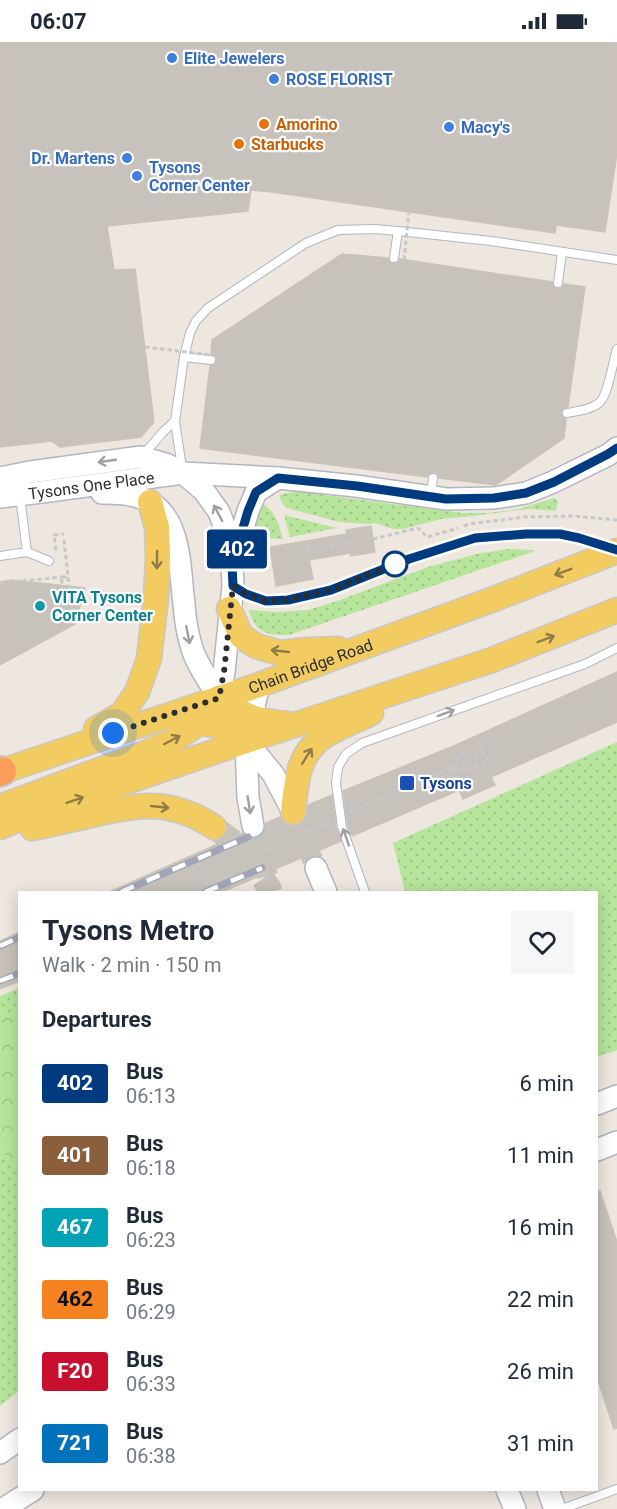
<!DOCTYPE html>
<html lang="en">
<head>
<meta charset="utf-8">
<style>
	:root { --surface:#fff; --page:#f6f6f7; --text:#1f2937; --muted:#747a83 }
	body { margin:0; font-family:Roboto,sans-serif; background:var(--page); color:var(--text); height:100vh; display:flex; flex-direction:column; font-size:22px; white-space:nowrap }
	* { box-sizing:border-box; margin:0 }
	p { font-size:20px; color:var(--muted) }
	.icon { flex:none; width:33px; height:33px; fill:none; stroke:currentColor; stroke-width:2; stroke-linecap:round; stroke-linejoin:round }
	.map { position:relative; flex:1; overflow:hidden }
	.side { position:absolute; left:18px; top:849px; width:580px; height:600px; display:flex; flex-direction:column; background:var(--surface); border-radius:0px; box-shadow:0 3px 15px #0003 }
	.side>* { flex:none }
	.badge { padding:0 12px; border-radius:4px; font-size:21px; line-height:39px }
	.you { position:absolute; width:30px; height:30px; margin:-15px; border:4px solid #fff; border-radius:50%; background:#1a73e8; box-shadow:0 0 0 9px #1a73e833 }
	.map>.badge { position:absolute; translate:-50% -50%; box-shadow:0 0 0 3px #fff }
	h2 { padding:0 24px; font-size:22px; line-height:54px }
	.round { display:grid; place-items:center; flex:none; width:63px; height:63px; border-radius:0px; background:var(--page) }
	.headline { display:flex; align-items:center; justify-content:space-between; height:102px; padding:0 24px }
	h1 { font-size:28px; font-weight:700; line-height:45px }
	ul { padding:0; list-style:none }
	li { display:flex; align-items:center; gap:18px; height:72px; padding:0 24px }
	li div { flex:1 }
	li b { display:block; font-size:22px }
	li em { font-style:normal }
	li .badge { min-width:66px; font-weight:700; text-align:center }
	.status { display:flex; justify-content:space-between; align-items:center; height:42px; padding:0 30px; background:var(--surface); direction:ltr }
	.status svg { height:16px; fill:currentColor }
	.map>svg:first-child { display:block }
</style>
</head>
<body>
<div class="status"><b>06:07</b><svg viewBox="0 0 49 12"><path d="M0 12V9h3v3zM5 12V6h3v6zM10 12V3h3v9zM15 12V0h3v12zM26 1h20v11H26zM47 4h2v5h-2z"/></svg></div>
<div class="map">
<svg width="617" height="1467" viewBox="0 0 617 1467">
	<defs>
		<pattern id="green-dots" width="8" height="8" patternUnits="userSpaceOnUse" patternTransform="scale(1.5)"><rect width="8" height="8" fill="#b7e59c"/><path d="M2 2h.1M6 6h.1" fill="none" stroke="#9ec587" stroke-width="1.8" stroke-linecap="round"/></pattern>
		<pattern id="forest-crowns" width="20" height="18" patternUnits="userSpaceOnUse" patternTransform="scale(1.5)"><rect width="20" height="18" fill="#b7e59c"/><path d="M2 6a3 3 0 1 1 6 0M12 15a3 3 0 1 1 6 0" fill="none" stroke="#9ec587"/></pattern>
	</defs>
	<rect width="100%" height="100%" fill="#eee7df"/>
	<!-- green -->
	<g fill="url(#green-dots)">
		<path d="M296,449l18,1 2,2 146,19h26l31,-4 35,-11 4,3 -2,10 -28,-2 -55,7 -32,3 -38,10h-10l-18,-6 -6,1 -30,-2 -52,-14 -5,-5 -3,-8z"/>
		<path d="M263,462c13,8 16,21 20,35l-16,-1 -2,10 -13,2 6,-40z"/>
		<path d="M284,473l53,13 -47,9z"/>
		<path d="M507,507l27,1 1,1 -246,84c-21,0 -34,-1 -40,-25l28,2 31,-2 29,-9 94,-35 46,-12z"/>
		<path d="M617,700v308l-20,7v-165h-192l-12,-49z"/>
		<path d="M19,946v29l-19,-7v-14z"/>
		<path d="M0,1106l20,27 -1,216 -19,15z"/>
	</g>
	<!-- forest -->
	<path fill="url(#forest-crowns)" d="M0,968l19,7v158l-19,-27z"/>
	<!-- building -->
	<g fill="#c7c2bb" stroke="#cac3b9" stroke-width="1.5">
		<path d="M0,0h608l9,1v110l-12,79 -49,-7 -1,8 -283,-41 -21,-2 -3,21 -141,15 7,44 21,-1 19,153 -13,15 -81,10 -8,-6 -52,6z"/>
		<path d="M342,212l46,4 2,4 4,2 4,-2 2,-3 152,23 1,4 4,3 4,-1 3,-4 21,3 -17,120 -4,1 -3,3 1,5 4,3 -2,19 -68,47 -57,-7 -2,-4 -4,-2 -4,2 -2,3 -227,-29 10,-82 4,-1 3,-4 -1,-4 -5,-3 1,-14z"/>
		<path d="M371,484l4,26 -24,4 -1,-3 -41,7 4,19 -37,7 -6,-39 77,-13 -1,-4z"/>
		<path d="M11,538l74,8 -10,36 -75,41v-83z"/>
		<path d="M617,630v50l-126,55 4,8 -32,14 -4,-9 -107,46 -4,-10 -5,-35 113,-46z"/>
		<path d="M332,753l4,33 5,13 -119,51h-113l134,-59 5,5h8l5,-2 4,-5 1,-8 14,-6 5,7 6,2 7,-1 7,-5 3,-15z"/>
		<path d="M20,890v49l-20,8v-48z"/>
		<path d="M597,1149h3l17,51v186l-3,1 -17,-52z"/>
	</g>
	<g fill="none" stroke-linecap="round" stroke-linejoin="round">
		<!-- secondary-tunnel -->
		<g stroke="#c7c2bb" stroke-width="21" stroke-dasharray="21 10" stroke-linecap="butt">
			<path d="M293,770l23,56"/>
			<path d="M253,784l19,66"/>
		</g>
		<!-- primary-tunnel -->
		<path stroke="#c7c2bb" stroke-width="24" stroke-dasharray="24 12" stroke-linecap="butt" d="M214,785l25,19 18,24 15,22"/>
		<!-- lane casing -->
		<g stroke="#b3b6c0" stroke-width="10">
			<g id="lane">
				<path d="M394,216l4,-27"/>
				<path d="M558,241l4,-31"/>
				<path d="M184,315l27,3"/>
				<path d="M567,371c11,-2 23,-3 32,-10 9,-7 14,-42 18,-54"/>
				<path d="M143,413l21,-24 11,-10"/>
				<path d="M182,426l-7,-47 9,-64 6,-24 6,-12 12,-13 98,-65 32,-13 37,-1 23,2 93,10 126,19"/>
				<path d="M431,452l2,-16"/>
				<path d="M27,510l22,9"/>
				<path d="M0,514l27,-4 -7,-56"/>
				<path d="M237,546l9,7 20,6 22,-1 43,-10 78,-31 66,-21 51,-4h34l19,4 29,9"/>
				<path d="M365,850l-23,-65 -6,-44 2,-16 8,-13 16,-11 223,-79 32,-16"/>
				<path d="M562,1467l55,-20"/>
			</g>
		</g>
		<!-- secondary casing -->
		<g stroke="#b3b6c0" stroke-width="24">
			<g id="secondary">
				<path d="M0,436l30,-6 111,-15 25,7 17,9 21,18 15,21 8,21 5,32 1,21 -9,86 -5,26"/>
				<path d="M102,451c12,0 25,0 36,4 45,13 41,71 46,107 1,14 3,28 7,41 4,17 19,38 28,53"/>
				<path id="s1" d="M0,455l34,-4 149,-20 95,5 78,8 90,13 48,-1 32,-5 27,-11 55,-27 9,-7"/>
				<path d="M234,516l14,-47 8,-19 22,-14"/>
				<path d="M246,699l27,33 20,38"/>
				<path d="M253,784l-5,-29 -2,-56 13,-56"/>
				<path d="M316,826l10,24"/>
				<path d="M597,1062l20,-8"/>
				<path d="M597,1108l20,-8"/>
				<path d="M0,1411l20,-14"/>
				<path d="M507,1448l8,19"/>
				<path d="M548,1448l7,19"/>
				<path d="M3,1467l30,-19"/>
			</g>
		</g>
		<!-- primary casing -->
		<g stroke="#c8c8c8" stroke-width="27">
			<g id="primary">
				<path d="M229,567l12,27 15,10 24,7 27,-3 31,-1"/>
				<path d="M219,656c27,19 37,23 69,26"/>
				<path d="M187,677l30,7 29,15"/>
				<path d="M96,687l26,-15 15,-22 12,-33 7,-61 2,-41 -1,-30 -7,-25"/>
				<path id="s2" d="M0,730l259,-87 235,-86 123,-48"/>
				<path d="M0,765l143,-53 29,-13 29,-19 7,-7 11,-17"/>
				<path d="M293,770c3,-27 4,-55 27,-73 15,-12 35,-17 51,-26"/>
				<path d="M0,785l23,-10 223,-76 246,-81 125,-50"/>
				<path d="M32,786c21,-4 42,-9 63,-14 47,-10 76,-15 119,13"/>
			</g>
		</g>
		<!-- highway casing -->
		<g stroke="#c8c8c8" stroke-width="32">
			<path id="highway" d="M0,730l2,-1"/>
		</g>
		<!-- path -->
		<g stroke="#c8c8c8" stroke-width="3" stroke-dasharray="4.5 3" stroke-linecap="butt">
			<path d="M464,484l5,-2 55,-7 49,-1 44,4"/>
			<path d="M373,497l45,-11 9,9 31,-9"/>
			<path d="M64,498l9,82 -5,1 -7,-46h7"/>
			<path d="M307,503l2,10"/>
			<path d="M56,508l-2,-15 10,-1"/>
			<path d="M308,508l51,-9"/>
			<path d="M0,541l63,-6"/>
			<path d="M480,702l8,18 -19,7 -18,1 10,-17z"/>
			<path d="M451,728l13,16"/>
			<path d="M351,770l133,-59"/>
			<path d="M265,808l64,-28"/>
		</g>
		<!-- lane -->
		<use href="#lane" stroke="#fff" stroke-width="8"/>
		<!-- secondary -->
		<use href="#secondary" stroke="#fff" stroke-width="21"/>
		<!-- primary -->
		<use href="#primary" stroke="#f2cc60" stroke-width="24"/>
		<!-- highway -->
		<use href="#highway" stroke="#ff9c5a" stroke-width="28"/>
		<!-- rail casing -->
		<g stroke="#a2a5b7" stroke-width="7">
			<g id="rail">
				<path d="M121,850l127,-55"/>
				<path d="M205,850l57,-24"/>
				<path d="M0,904l20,-9"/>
				<path d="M0,939l20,-8"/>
			</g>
		</g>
		<!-- rail -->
		<use href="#rail" stroke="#fff" stroke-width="4.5" stroke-dasharray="14" stroke-linecap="butt"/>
		<!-- path-bridge -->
		<g stroke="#c8c8c8" stroke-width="3" stroke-dasharray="4.5 3" stroke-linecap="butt">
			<path d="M404,218l5,-48"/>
			<path d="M145,305l66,8"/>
		</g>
	</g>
	<!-- one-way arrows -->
	<defs><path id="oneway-shaft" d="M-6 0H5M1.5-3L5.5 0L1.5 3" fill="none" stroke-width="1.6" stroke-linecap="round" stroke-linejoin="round" transform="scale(1.5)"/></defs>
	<g stroke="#a0a0a0">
		<use href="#oneway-shaft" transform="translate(107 419) rotate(172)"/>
		<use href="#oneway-shaft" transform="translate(218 471) rotate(-118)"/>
		<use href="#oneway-shaft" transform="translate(188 593) rotate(79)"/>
		<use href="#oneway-shaft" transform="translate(446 671) rotate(-20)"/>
		<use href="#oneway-shaft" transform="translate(249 763) rotate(81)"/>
		<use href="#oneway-shaft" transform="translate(346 795) rotate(-109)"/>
	</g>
	<g stroke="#907c46">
		<use href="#oneway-shaft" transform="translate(157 518) rotate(91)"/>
		<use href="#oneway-shaft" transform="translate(563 530) rotate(159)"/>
		<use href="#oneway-shaft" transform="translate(546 597) rotate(-21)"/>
		<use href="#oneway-shaft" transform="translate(280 609) rotate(-174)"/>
		<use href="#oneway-shaft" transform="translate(172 698) rotate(-28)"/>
		<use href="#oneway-shaft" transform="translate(307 714) rotate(-58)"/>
		<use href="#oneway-shaft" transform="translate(75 758) rotate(-19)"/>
		<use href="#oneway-shaft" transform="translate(160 765) rotate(6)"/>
	</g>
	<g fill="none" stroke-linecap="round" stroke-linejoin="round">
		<!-- line casing -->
		<g stroke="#fff" stroke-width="14">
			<path id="line" d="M617,406l-9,6 -54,28 -28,11 -32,5 -48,1 -89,-13 -79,-8 -22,14 -8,19 -16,54 1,21 13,8 20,7 22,-1 43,-10 78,-31 66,-21 51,-4h34l19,4 38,12"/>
		</g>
		<!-- line -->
		<use href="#line" stroke="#003b80" stroke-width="9"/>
		<!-- walk -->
		<path stroke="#2d2d2d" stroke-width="6" stroke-dasharray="0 10.8" d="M113,691l106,-35 5,-26 9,-86 13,8 20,7 22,-1 43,-10 64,-26"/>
	</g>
	<!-- markers -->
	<g fill="#3f7fe0" stroke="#fff" stroke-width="2">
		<circle cx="172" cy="16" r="6"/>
		<circle cx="274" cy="37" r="6"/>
		<circle cx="449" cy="85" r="6"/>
		<circle cx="127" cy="116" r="6"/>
		<circle cx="137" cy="134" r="6"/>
	</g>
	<g fill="#e8710a" stroke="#fff" stroke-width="2">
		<circle cx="264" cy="82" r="6"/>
		<circle cx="239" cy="102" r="6"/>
	</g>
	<circle fill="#fff" stroke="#003b80" stroke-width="3" cx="395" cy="522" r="12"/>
	<circle fill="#0f9aa8" stroke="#fff" stroke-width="2" cx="40" cy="564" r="6"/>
	<rect fill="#1a4fb4" stroke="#fff" stroke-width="2" x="399" y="733" width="16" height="16" rx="3"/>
	<g text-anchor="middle" stroke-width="4.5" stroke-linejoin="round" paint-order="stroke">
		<!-- shop labels -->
		<g font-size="16" font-weight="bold" fill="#366cbe" stroke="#fff" text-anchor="start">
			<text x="184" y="22">Elite Jewelers</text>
			<text x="286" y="43">ROSE FLORIST</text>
			<text x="461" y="91">Macy's</text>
			<text x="115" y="122" text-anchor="end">Dr. Martens</text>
			<text x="149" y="131">Tysons<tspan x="149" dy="18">Corner Center</tspan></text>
		</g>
		<!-- food labels -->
		<g font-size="16" font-weight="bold" fill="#c56008" stroke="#fff" text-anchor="start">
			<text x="276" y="88">Amorino</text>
			<text x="251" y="108">Starbucks</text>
		</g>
		<!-- street labels -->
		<g font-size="16" fill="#2d2d2d" stroke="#fff">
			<text dy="6" stroke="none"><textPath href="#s1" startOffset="92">Tysons One Place</textPath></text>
			<text dy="6" stroke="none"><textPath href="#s2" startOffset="328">Chain Bridge Road</textPath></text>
		</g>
		<!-- culture labels -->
		<g font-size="16" font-weight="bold" fill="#0d838f" stroke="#fff" text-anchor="start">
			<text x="52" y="561">VITA Tysons<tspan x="52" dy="18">Corner Center</tspan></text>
		</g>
		<!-- transit labels -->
		<g font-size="16" font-weight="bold" fill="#164399" stroke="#fff" text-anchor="start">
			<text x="420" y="747">Tysons</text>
		</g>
	</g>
</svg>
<div class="you" style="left:113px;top:691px"></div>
<b class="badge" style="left:237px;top:507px;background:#003b80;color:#fff">402</b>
<section class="side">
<div class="headline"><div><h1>Tysons Metro</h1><p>Walk · 2 min · 150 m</p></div><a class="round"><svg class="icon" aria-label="heart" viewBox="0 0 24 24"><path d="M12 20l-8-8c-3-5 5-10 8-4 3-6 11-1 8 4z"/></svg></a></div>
<h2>Departures</h2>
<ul>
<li><span class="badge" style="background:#003b80;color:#fff">402</span><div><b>Bus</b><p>06:13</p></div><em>6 min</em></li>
<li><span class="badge" style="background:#8b5e3c;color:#fff">401</span><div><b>Bus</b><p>06:18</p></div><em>11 min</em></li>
<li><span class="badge" style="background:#00a3b4;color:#fff">467</span><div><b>Bus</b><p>06:23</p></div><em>16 min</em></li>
<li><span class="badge" style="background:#f58220;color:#111">462</span><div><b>Bus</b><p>06:29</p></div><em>22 min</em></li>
<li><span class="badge" style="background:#c8102e;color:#fff">F20</span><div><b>Bus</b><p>06:33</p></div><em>26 min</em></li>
<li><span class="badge" style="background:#0072bc;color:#fff">721</span><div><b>Bus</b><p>06:38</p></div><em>31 min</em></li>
</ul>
</section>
</div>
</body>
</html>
